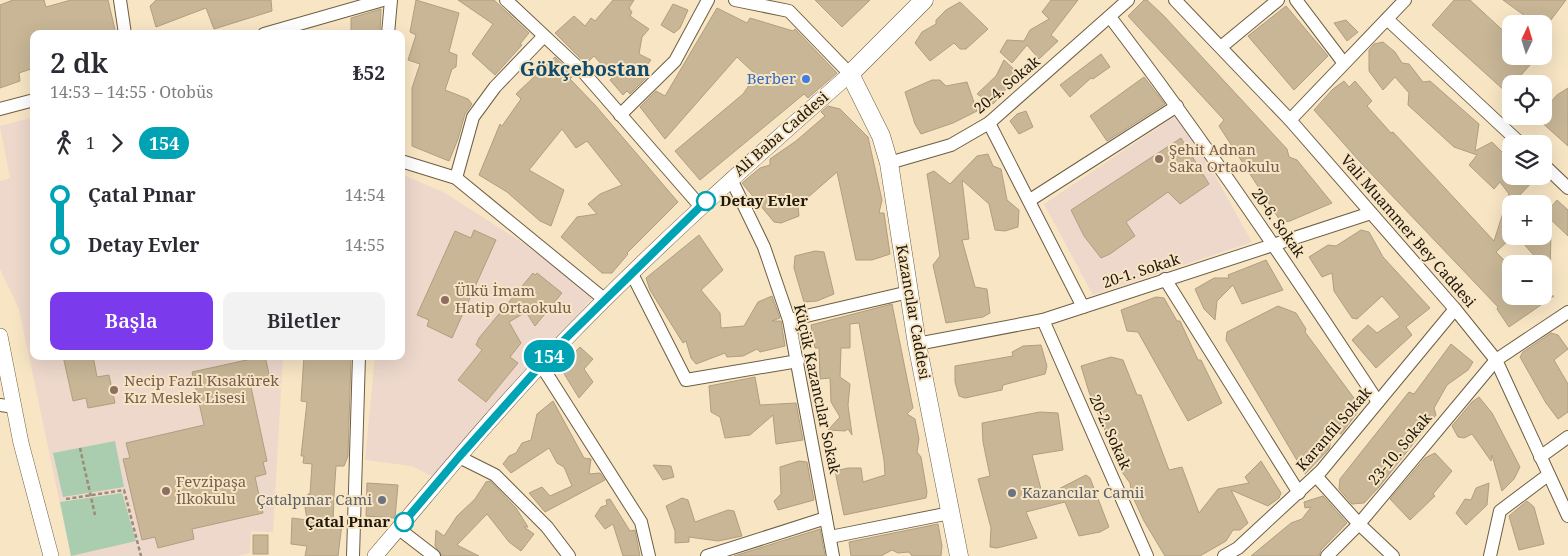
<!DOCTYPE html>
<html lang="tr">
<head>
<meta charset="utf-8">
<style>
	:root { --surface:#fff; --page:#f2f2f3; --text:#2b2b33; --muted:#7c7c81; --accent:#7c3aed }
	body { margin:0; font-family:"Noto Serif",serif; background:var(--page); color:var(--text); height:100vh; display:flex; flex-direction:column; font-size:19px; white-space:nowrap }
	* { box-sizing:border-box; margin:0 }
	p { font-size:16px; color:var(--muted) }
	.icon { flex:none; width:28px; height:28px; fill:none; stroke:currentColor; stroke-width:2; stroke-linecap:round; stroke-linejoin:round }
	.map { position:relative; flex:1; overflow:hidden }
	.panel { position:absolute; left:30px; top:30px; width:375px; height:330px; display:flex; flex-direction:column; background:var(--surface); border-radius:10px; box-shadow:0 5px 20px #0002 }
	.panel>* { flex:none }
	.badge { padding:0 10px; border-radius:16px; font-size:18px; line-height:32px }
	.needle { width:32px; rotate:4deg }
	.controls { position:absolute; left:1502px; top:15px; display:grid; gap:10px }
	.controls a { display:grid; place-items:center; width:50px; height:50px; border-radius:10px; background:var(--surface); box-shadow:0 5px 20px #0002; font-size:25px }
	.map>.badge { position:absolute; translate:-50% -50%; box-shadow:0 0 0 2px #fff }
	.legs { display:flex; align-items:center; gap:8px; height:55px; padding:0 20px; font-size:16px }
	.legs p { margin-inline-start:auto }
	.head { display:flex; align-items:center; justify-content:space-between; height:85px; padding:0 20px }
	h1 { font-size:28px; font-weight:600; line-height:38px }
	.cta { display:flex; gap:10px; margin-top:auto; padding:10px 20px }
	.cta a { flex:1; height:58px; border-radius:10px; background:var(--accent); color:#fff; font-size:20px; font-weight:600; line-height:58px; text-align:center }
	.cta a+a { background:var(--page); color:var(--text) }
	ul { padding:0 20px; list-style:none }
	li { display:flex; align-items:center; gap:18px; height:50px; font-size:19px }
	li i { display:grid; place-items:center; width:8px; height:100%; margin:0 6px; background:currentColor }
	li i::after { content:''; width:12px; height:12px; margin:-6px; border:4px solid; border-radius:50%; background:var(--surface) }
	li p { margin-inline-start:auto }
	li:first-child i { background:linear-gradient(#0000 50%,currentColor 0) }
	li:last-child i { background:linear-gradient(currentColor 50%,#0000 0) }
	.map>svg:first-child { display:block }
</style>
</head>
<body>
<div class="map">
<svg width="1568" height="556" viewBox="0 0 1568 556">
	<rect width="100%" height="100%" fill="#f7e5c4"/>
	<!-- education -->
	<g fill="#eed8cc">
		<path d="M1180,113l72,129 -159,53 -49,-91z"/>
		<path d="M34,117v239h249l-10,176 -22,-1 -1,22 -13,3h-166l-52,-247 -19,-40v-88l10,-3 -10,-52z"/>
		<path d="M401,174l42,18 82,52 68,53 -158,181 -23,-12 -47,-6 10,-104h26z"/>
	</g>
	<!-- green -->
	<g fill="#aaccaf">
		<path d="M115,441l9,46 -61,10 -10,-44z"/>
		<path d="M122,493l14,48 -65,15 -11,-54z"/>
	</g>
	<!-- building -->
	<g fill="#c8b696" stroke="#b09e7f">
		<path d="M13,0h31l2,7 25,-7h37l8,34h-82v34l-15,5 1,8 -20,7v-83z"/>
		<path d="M156,0h115l1,11 -58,18 -8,-21 -50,19 -6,-21z"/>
		<path d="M416,0l43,13 -10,39 8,3 -1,12 -4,2 -7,21 23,9 4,5 -7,10 -7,25 -9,22 -37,-15v-58l8,-24 -12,-4 8,-25 -6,-3z"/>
		<path d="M458,0h36l35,33 -9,11 2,1 -27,30 -23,-21 21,-30z"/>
		<path d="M613,0h21l-5,8 3,4 -2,4 19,13 -7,8 -3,17 12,6 -4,5 2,10 -19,19 -3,-3 -4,4 -13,-15 3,-3 -19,-21 -8,8 -31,-31 19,-17 11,10 6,-8 4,3z"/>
		<path d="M815,0h55l-28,27z"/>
		<path d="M1051,0h27l-27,35 7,6 -19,18 -12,-14 -15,18 -12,-11 7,-12 17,1 6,-11 19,-11 -7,-7z"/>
		<path d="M1144,0h3l17,16 123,133 2,8 8,3 35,43 -42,18 -9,1 -62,-96 5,-6 -96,-104z"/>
		<path d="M1454,0h16l41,38v18h27l-32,36 -74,-67z"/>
		<path d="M1503,0h63l-22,29v-5h-8z"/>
		<path d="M960,2l28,27 -22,20h-6l-6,-6 -24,18 -15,-18 7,-11 14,-8v-4l10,-10z"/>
		<path d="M673,4l15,6 -8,18 -6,5 -13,-8z"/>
		<path d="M1286,6l42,50 -34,34 -46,-54z"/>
		<path d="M717,8l30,15 3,-5 43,13 2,-2 42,44 -29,25 -4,-4 -104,86 -25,-29 68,-57 13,-19 -19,-18 -72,82 -25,-32 16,-16 9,5z"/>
		<path d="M381,9l-1,25h-29v-16z"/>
		<path d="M1346,20l12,12 -11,9 -13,-18z"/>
		<path d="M1383,42l12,10 7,11 7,1 14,18 7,-1 49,43 -4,27 17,-9 19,19v15h27l-23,24 -4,-4v42l-15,14 15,15v29h43l-45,31 -12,-18 1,-2 -137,-144 -47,-53 19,-21 11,-8 5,6 6,-6 17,20 -5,5 24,27 2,-1 101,109 15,-47 -9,-12 -6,7 -25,-24 8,-10 -23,-8 -46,-42 1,-12 -14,-16 -12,13 -14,-19v-21l5,-6z"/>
		<path d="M1101,54l9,13 -17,12 -2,-1 -21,19 -10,-12z"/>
		<path d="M555,57l19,18 -4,4 25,26 83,97 -51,51 1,1 -16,19h-10l-41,-36 16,-20 20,-3 -9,-10 12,-10 22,-9 -35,-44 -11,7 -14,-19 -33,41 35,20 -13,36 -11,-5 -33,-29 -28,-17 21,-51 2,2 19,-27 -5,-5z"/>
		<path d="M1004,60l12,11 1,6 -24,27 -16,-10 19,-18z"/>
		<path d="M1144,77l21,27 -58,37 -17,-25z"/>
		<path d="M932,80h8l6,6 21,-4 10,29 -24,12 -32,11 -6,-10 -10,-32z"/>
		<path d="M1568,88v58l-29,-26v-4h5v-6l13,-15z"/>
		<path d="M828,106l12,3 28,28 14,63 -3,13h5l6,41 -18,6h-16l-19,-88 -39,34 1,10 -18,7 -7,-1 -32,-39 18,-15 10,-3v-6l26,-18 29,-25 -4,-4z"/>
		<path d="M1026,111l7,16 -14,7 -9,-13 7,-7z"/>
		<path d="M1181,138l28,46 -29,20 -12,-12 -42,30 9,14 -25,18 -9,4 -17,-22 -13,-26z"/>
		<path d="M988,154l5,12 8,3 6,31 12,10 -1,17 -13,4 -10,-1 -6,-26 -27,-24 7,59 -7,1 13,47 12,2 3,24 -7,4 -37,6 -13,-58 7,-9 -13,-82 7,-3 16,13 27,-28z"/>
		<path d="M1557,200l11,10v26l-23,-22z"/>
		<path d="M474,230l22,10 -44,98 -25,-12 2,-6 -12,-5 38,-84 16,7z"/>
		<path d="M1361,230l8,2 14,25 47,51 -24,19 6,8 -36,33 -24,-28 16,-15 9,8 23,-16 -18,-21 -25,23 -5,-1 -18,-27 -2,-18 -10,4 -13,-20 19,-12 8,1z"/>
		<path d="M1551,231l-1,43 -33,-38h27z"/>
		<path d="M699,235l24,35 -22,20 19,23 1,15 23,-2 14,-24 14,-6 8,22 -8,3h9l4,25 -25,6 -3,-3 -14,7 -16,1 -2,-4 -29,11 -5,-6 -5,-17 -3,2 -33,-53 -4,-12z"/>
		<path d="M815,251l9,1 10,42 -17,7 -13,1 -10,-34 1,-12z"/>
		<path d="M1266,260l17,30 -41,14 -9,-19 -16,16 -2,19 -11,-11 -9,-20 19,-11h15l-1,-3z"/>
		<path d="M533,273l2,2 2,-2 25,20 -27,33 -9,-14 -17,10 12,21 -11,14 8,6 -32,39 -28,-22 24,-30 -6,-5 3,-7z"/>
		<path d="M1156,297l8,1 13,23h3l18,39h3l21,43 -34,18 -50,-89 -11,-1 -6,-21z"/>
		<path d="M892,304l21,104 -6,6 8,5 4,20 -2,13 4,5 6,35 -1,6 -82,17 -9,-44 13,-3h13l2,14 22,-7 -1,-15 -25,-137 -9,1v24h-9l-1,29 10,7 -2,21 4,30 -4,-6 -3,2 -17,-1 12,-13 -9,-15 -1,-24 -10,1 -1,-31h-4l-4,-23z"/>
		<path d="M1278,306l18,7 10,16 -1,3 54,73 -2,8 -16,21 -7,-4 -5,19 -24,25 -79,-134 1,-8z"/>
		<path d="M1551,333l7,2 10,14 -14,11 14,24v28l-10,7 -12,-16 -26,-46 3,-5z"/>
		<path d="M1451,344l22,18 -5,8 -21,15 -13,23 2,7 -57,72 -15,16 -12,1 -13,-15 1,-10 65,-82 4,-5 5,2z"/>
		<path d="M1041,345l6,21 -2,8 -42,11 -1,5 -37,8 -6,-2 -4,-14v-16l58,-10 -1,-4 11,-6z"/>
		<path d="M580,347l13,12 -9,10 9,13 -14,16 -19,-31z"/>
		<path d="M63,356h30l4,21 12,-2 6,28 -27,5 -2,-10 -13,3z"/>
		<path d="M265,356l6,27 -20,4 16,74 -4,1 3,12 -11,3 8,36 -71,16 2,10 -36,9 -3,-11 -13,3 -19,-81 7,-1 -4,-15 78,-18 -12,-53z"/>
		<path d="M304,356h47l-3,100 -4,10h-8l-2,30 -1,27 9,1 -4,32h-33l2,-10 -16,-2 1,-26 15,2 -2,-13 3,-13h2l2,-30 -9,-1 1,-7h-3l6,-54 -6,-1z"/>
		<path d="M1111,357l12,3 14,35h4l28,75 13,-3 17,46 19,-24 31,-6 -4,-6 16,-16 20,32 -2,5 -11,8 -37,-16 17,33 -8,7h-7l-7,11 -26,15h-35l-21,-35 -12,-26 -2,-12 -8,-11 -33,-80 -8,-26z"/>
		<path d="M755,377l5,28 36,-2 7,37 -27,4 -3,-29 -23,20 -25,3 -5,-21 -9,-5 -2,-26z"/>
		<path d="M1479,397l13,16 28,54 -6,12 -12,12 -10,-36 -1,6 -19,-27 -8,4 -6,-1 -6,-11 20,-24z"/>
		<path d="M553,401l31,57 7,1 -2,15 11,-1 5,7 -60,32 -16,-19 13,-6 8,9 22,-10 -8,-19 -7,-4 -8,-15 -38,25 -8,-9 6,-8 7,-3 6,-10 9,-3 6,-26z"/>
		<path d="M1040,412l18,1 5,37 -31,5 11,42 43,-22 4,3 19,49 -9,5 -21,4 -14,-34 -39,10 11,26 -40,10 -7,-1 1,-19 -13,-49 12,-3 -7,-34 -1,-19z"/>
		<path d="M1435,453l17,18 -19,23 2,2 -25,24 -20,-21 35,-41z"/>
		<path d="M799,461l8,1 7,38 -36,10 -4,-9 7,-7 -1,-27z"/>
		<path d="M653,465l18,1 3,11 -11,3z"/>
		<path d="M490,481l26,27 12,19h-4l10,7 -13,17 -12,-9 -22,-28 -30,31 22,11h-37l-7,-10 1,-16 8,6 13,-20 18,-17 11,-17z"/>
		<path d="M367,483l31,2 -3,33 -29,-2z"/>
		<path d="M1489,483l-2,22 -21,20 -10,-12 9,-14 6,1 5,-12z"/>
		<path d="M1323,496l24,27 -26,27 -2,6h-68l40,-33 11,-4 9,-12 -6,1 -1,-6z"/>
		<path d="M682,498l6,2 7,22 33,-12 6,1 8,25 -24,5 -29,-4v5l-14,1v-12l-9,-25z"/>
		<path d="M610,499l20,32 5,-1 5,26h-17l-10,-32 -8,5 -10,-13 6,-9 6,-2 -1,-5z"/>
		<path d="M1527,501l7,6 10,37 -25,6 -10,-34z"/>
		<path d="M938,524l4,22 -1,10h-29l-3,-4 -11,1 -6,-3 -11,6h-30l-2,-14z"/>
		<path d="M820,529l5,27h-91z"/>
		<rect x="253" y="535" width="15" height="19"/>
	</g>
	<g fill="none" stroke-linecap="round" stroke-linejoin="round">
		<!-- minor casing -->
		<g stroke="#6e5e41" stroke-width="14">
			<g id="minor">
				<path d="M120,0l5,34"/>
				<path d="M506,0l79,74 116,133"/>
				<path d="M735,0l54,11 61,63"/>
				<path d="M1175,0l115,120 165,189 41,51 72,156"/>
				<path d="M1296,0l47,62"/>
				<path d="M1110,17c95,125 182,254 268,385"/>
				<path d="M1387,19l134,125"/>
				<path d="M264,34l119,-34"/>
				<path d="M388,34l3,-34"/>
				<path d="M1221,47l57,-47"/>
				<path d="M0,109l34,-9"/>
				<path d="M620,115l55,-54 33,-61"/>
				<path d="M1290,120l115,-120"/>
				<path d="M989,123l94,184"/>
				<path d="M401,161l55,17 148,121"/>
				<path d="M889,163l62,-18 38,-22 139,-123"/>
				<path d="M1544,165l24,23"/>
				<path d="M456,178l17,-61 22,-30 49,-51"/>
				<path d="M731,179l33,68 25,73 44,236"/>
				<path d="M1030,200l147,-94"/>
				<path d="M632,274l54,106 112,-19"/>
				<path d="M1165,279l134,214"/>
				<path d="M789,320l120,-28"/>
				<path d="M1043,320l104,236"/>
				<path d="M917,344l126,-24 328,-107"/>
				<path d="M541,365l100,157 8,34"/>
				<path d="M0,405l14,2"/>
				<path d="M459,457l36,18 52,52 22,29"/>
				<path d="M1540,457l28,-20"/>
				<path d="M1316,476l43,48 34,32"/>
				<path d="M399,529l35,27"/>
				<path d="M830,537l120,-24"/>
				<path d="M353,556l6,-200"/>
				<path d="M707,556l119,-38"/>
				<path d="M1224,556l14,-8 83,-77 134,-162"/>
				<path d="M1327,556l32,-32 137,-164 72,-48"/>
				<path d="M1490,556l10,-45 48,-36"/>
			</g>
		</g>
		<!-- tertiary casing -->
		<g stroke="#6e5e41" stroke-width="16">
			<g id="tertiary">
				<path d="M0,336l21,107 30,113"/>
				<path d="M375,556c60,-70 118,-142 182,-208 93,-97 193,-186 293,-274"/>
			</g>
		</g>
		<!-- secondary casing -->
		<g stroke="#6e5e41" stroke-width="19">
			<path id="secondary" d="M924,0l-74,74 31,62 8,27 28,181 42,212"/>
		</g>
		<!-- path -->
		<g stroke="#9a8d75" stroke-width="2.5" stroke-dasharray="4 2.5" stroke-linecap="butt">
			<path d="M80,448l15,67"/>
			<path d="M66,499l58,-9 17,66"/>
		</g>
		<!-- minor -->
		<use href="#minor" stroke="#fff" stroke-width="12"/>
		<!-- tertiary -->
		<use href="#tertiary" stroke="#fff" stroke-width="15"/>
		<!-- secondary -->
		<use href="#secondary" stroke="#fff" stroke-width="18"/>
	</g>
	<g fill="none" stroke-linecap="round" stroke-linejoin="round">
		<!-- line-1 casing -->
		<g stroke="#fff" stroke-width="11">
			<path id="line-1" d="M404,522l55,-65 97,-109 150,-147"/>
		</g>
		<!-- line-1 -->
		<use href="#line-1" stroke="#00a3b4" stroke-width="8"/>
	</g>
	<!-- markers -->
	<circle fill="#3f7fe0" stroke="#f7e5c4" stroke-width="2" cx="806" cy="79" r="5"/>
	<g fill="#8d6e63" stroke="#f7e5c4" stroke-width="2">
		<circle cx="1159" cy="159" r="5"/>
		<circle cx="445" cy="300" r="5"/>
		<circle cx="114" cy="390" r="5"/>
		<circle cx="166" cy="491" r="5"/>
	</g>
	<g fill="#fff" stroke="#00a3b4" stroke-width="2.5">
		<circle cx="706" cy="201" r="9"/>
		<circle cx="404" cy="522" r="9"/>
	</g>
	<g fill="#6b7280" stroke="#f7e5c4" stroke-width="2">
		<circle cx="1012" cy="493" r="5"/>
		<circle cx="382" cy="500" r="5"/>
	</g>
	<g text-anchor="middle" stroke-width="4" stroke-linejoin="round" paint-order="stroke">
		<!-- shop labels -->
		<g font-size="15" fill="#366cbe" stroke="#f7e5c4" text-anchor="end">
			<text x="796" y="84">Berber</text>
		</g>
		<!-- street labels -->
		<g font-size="15" fill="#1e170b" stroke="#f7e5c4">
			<text transform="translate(1007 85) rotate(-40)" y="5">20-4. Sokak</text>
			<text transform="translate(781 134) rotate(-41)" y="5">Ali Baba Caddesi</text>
			<text transform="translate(1278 223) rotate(55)" y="5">20-6. Sokak</text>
			<text transform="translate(1408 231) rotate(49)" y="5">Vali Muammer Bey Caddesi</text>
			<text transform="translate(1141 271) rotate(-18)" y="5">20-1. Sokak</text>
			<text transform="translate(913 312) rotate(80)" y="5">Kazancılar Caddesi</text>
			<text transform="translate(817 389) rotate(78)" y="5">Küçük Kazancılar Sokak</text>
			<text transform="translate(1334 429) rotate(-49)" y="5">Karanfil Sokak</text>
			<text transform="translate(1110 432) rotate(66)" y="5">20-2. Sokak</text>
			<text transform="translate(1400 449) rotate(-50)" y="5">23-10. Sokak</text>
		</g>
		<!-- education labels -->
		<g font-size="15" fill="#785e54" stroke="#f7e5c4" text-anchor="start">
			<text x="1169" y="155">Şehit Adnan<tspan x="1169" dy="17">Saka Ortaokulu</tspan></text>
			<text x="455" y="296">Ülkü İmam<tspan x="455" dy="17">Hatip Ortaokulu</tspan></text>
			<text x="124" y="386">Necip Fazıl Kısakürek<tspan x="124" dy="17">Kız Meslek Lisesi</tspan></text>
			<text x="176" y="487">Fevzipaşa<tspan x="176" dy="17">İlkokulu</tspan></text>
		</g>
		<!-- stop labels -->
		<g font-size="15" font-weight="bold" fill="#1e170b" stroke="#f7e5c4" text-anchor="start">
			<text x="720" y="206">Detay Evler</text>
			<text x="390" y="527" text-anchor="end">Çatal Pınar</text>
		</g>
		<!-- worship labels -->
		<g font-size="15" fill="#5b616d" stroke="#f7e5c4" text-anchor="start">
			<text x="1022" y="498">Kazancılar Camii</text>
			<text x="372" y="505" text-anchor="end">Çatalpınar Cami</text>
		</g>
		<!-- district labels -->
		<g font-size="20" font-weight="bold" fill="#104b6c" stroke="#f7e5c4">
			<text x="585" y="76">Gökçebostan</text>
		</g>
	</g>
</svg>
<div class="controls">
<a><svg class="needle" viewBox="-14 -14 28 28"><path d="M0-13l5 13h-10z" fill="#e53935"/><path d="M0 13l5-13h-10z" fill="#7c7c81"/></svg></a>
<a><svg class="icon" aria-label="locate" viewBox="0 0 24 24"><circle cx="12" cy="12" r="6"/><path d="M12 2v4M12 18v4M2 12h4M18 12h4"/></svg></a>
<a><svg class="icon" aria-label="layers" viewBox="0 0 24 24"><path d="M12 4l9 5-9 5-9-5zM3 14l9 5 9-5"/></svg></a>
<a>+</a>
<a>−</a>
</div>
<b class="badge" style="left:549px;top:356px;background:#00a3b4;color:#fff">154</b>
<section class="panel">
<div class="head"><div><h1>2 dk</h1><p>14:53 – 14:55 · Otobüs</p></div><b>₺52</b></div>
<div class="legs"><svg class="icon" aria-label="walk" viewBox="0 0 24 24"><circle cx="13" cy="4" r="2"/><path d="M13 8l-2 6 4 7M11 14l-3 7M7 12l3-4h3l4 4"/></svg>1<svg class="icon" aria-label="forward" viewBox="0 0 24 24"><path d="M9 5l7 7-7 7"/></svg><b class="badge" style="background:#00a3b4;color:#fff">154</b></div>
<ul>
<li><i style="color:#00a3b4"></i><b>Çatal Pınar</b><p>14:54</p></li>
<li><i style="color:#00a3b4"></i><b>Detay Evler</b><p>14:55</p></li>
</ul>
<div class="cta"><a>Başla</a><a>Biletler</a></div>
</section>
</div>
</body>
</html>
